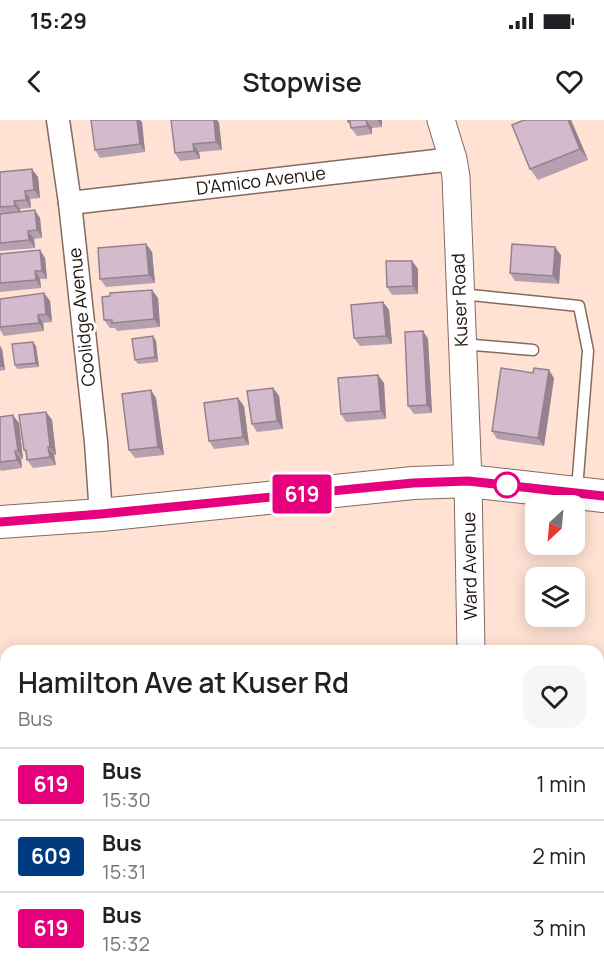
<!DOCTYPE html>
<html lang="en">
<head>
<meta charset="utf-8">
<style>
	:root { --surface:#fff; --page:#f6f6f6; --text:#202124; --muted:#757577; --line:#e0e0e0 }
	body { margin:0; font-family:Manrope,sans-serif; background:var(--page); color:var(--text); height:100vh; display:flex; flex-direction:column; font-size:22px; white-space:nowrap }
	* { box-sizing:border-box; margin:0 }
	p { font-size:20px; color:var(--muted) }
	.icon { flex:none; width:33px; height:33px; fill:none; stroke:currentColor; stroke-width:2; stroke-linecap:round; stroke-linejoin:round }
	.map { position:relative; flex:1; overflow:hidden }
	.details { position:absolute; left:0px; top:525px; width:604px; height:330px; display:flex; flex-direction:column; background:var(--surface); border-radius:18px 18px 0 0; box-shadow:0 3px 15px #0003 }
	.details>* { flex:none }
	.badge { padding:0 12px; border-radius:4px; font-size:21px; line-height:39px }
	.needle { width:39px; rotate:206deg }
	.tools { position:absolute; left:525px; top:375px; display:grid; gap:12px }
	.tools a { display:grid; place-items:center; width:60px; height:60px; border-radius:12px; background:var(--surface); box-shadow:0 3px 15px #0003; font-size:30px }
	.map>.badge { position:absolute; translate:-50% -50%; box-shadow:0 0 0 3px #fff }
	.round { display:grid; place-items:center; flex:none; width:63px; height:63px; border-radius:18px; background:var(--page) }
	.overview { display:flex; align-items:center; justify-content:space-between; height:102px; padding:0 18px }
	h1 { font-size:28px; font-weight:600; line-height:45px }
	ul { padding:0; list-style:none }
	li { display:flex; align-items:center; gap:18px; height:72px; padding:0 18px; border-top:2px solid var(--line) }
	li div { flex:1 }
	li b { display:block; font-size:22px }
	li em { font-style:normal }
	li .badge { min-width:66px; font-weight:700; text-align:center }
	.status { display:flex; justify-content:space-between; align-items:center; height:42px; padding:0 30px; background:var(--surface); direction:ltr }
	.status svg { height:16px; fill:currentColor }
	header { display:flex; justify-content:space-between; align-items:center; height:78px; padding:0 18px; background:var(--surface); font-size:27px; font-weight:600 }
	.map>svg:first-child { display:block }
</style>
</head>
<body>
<div class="status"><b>15:29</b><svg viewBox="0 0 49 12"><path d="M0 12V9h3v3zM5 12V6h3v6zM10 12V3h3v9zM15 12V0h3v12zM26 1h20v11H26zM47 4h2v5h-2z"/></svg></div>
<header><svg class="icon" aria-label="back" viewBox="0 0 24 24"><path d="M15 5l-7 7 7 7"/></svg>Stopwise<svg class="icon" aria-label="heart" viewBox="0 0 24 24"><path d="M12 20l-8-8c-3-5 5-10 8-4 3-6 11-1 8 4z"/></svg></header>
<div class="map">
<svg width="604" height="855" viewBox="0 0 604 855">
	<rect width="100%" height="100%" fill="#ffe2d4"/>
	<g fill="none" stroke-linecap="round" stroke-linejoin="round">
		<!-- service casing -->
		<g stroke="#846a5f" stroke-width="13">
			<g id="service">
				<path d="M461,174l118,12 9,45 -11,138"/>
				<path d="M462,224l71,6"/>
			</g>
		</g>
		<!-- minor casing -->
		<g stroke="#846a5f" stroke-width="25">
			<g id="minor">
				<path d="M58,0l12,83 26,239 5,73"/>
				<path d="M70,83l383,-44"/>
				<path d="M598,646l6,140"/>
				<path d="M0,743l6,15"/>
				<path d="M48,849l3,6"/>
			</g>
		</g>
		<!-- tertiary casing -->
		<g stroke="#846a5f" stroke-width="29">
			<g id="tertiary">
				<path d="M441,0l12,39 3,18 12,304 3,170"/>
				<path d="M236,855l9,-6"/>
			</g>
		</g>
		<!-- secondary casing -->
		<g stroke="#846a5f" stroke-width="34">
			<path id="secondary" d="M0,402l101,-7 312,-32 55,-2 136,15"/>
		</g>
		<!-- service -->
		<use href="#service" stroke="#fff" stroke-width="10"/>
		<!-- minor -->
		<use href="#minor" stroke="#fff" stroke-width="22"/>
		<!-- tertiary -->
		<use href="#tertiary" stroke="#fff" stroke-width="27"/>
		<!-- secondary -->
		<use href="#secondary" stroke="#fff" stroke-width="32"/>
	</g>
	<!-- wall -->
	<g fill="#b5a0af">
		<path d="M91,0h49l2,2 3,30 -45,6 -5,-8z"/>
		<path d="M171,0h46l2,3 3,27 -23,2 1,7 -20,2 -5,-8z"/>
		<path d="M348,0h34v7l-10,1v6l-15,2 -6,-8z"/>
		<path d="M524,0h47l17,40 -50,20 -8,-11z"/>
		<path d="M0,52l38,5 2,21 -10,1 1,9 -11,1v3l20,6 2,20 -8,1 1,9 -35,3z"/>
		<path d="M146,124l6,8 3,31 -49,4 -6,-8z"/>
		<path d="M40,130l5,8 2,21h-7l1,9 -41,4v-38z"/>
		<path d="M561,135l-2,29 -44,-3 -5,-8z"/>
		<path d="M412,141l6,8v25l-26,1 -5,-8z"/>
		<path d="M44,173l6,8 2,21 -9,1 1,8 -40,5 -4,-6v-31z"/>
		<path d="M158,178l2,29 -43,4 -2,-3h-5l-6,-8z"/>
		<path d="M383,182l6,8 3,34 -32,2 -6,-8z"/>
		<path d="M423,211l5,8 4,74 -18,1 -6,-8z"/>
		<path d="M153,216l3,5 2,21 -20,2 -3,-4z"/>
		<path d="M0,226l2,3 3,21 -5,1z"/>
		<path d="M36,226l3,21 -22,2 -2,-4z"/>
		<path d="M554,258l-10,68 -47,-7 -5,-8z"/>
		<path d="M384,263l2,36 -40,3 -5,-8z"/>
		<path d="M273,268l6,8 4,33 -26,3 -5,-8z"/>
		<path d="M156,278l8,57 -29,3 -6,-8z"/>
		<path d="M244,286l5,39 -35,4 -5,-8z"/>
		<path d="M46,292l6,8 4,35h-2l2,10 -23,3 -6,-8 -1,-6 -2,-4z"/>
		<path d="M0,297l19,6 4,36h-2l1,9 -21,3 -1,-2z"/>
	</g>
	<!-- shaded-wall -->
	<g fill="#94828f">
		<path d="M137,0h3l2,2 3,30 -5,-8z"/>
		<path d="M214,0h3l2,3 3,27 -6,-8z"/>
		<path d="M366,0l6,8v6l-5,-8z"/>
		<path d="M377,0h5v7z"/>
		<path d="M568,0h3l17,40 -8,-11z"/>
		<path d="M193,24l6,8 1,7 -6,-8z"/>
		<path d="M32,49l6,8 2,21 -6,-8z"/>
		<path d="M25,71l5,8 1,9 -5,-8z"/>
		<path d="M14,81l6,8 1,5 -6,-8z"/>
		<path d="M35,90l5,8 2,20 -5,-8z"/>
		<path d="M28,111l6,8 1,9 -6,-8z"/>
		<path d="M146,124l6,8 3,31 -6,-8z"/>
		<path d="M555,127l6,8 -2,29 -6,-8z"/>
		<path d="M40,130l5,8 2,21 -5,-8z"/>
		<path d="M412,141l6,8v25l-5,-8z"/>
		<path d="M35,151l5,8 1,9 -5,-8z"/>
		<path d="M152,170l6,8 2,29 -6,-8z"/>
		<path d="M44,173l6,8 2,21 -6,-8z"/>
		<path d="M383,182l6,8 3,34 -6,-8z"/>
		<path d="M38,195l5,8 1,8 -5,-8z"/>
		<path d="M423,211l5,8 4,74 -5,-8z"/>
		<path d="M153,216l3,5 2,21 -3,-5z"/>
		<path d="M33,222l3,4 3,21 -3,-4z"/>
		<path d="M0,226l2,3 3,21 -3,-4z"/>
		<path d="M549,250l5,8 -10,68 -6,-8z"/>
		<path d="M378,255l6,8 2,36 -5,-8z"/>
		<path d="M273,268l6,8 4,33 -6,-8z"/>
		<path d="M151,270l5,8 8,57 -6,-8z"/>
		<path d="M238,278l6,8 5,39 -6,-8z"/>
		<path d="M46,292l6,8 4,35 -6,-8z"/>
		<path d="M13,295l6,8 4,36 -5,-8z"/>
		<path d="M48,327l6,8 2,10 -6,-8z"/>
		<path d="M15,331l6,8 1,9 -5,-8z"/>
	</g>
	<!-- building -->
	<g fill="#d3bacc" stroke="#94828f" stroke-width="1.5">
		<path d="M91,0h46l3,24 -45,6z"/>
		<path d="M171,0h43l2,22 -23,2 1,7 -19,2z"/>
		<path d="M348,0h18l1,6 -16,2 -1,-6h-2z"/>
		<path d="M524,0h44l12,29 -50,20 -18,-44z"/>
		<path d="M32,49l2,21 -9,1 1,9 -12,1 1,5 -15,1v-35z"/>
		<path d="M35,90l2,20 -9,1 1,9 -29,3v-29z"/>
		<path d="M146,124l3,31 -49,4 -2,-31z"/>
		<path d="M512,124l43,3 -2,29 -43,-3z"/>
		<path d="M40,130l2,21h-7l1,9 -36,3v-29z"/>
		<path d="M386,141h26l1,25 -26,1z"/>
		<path d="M152,170l2,29 -42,4v-3h-8l-2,-23 8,-1v-3z"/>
		<path d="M44,173l2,21 -8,1 1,8 -39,4v-28z"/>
		<path d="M383,182l3,34 -32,2 -3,-33z"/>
		<path d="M423,211l4,74 -19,1 -3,-74z"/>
		<path d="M153,216l2,21 -20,3 -3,-21z"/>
		<path d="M33,222l3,21 -21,2 -3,-21z"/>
		<path d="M0,231l2,15h-2z"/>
		<path d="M501,248l32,5 1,-5 15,2 -11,68 -46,-7z"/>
		<path d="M378,255l3,36 -40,3 -3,-36z"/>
		<path d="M273,268l4,33 -25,3 -5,-33z"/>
		<path d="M151,270l7,57 -29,3 -7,-56z"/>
		<path d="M238,278l5,39 -34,4 -5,-38z"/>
		<path d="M46,292l4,35h-2l2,10 -23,3 -1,-10h-2l-5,-35z"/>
		<path d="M13,295l5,36h-3l2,9 -17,2v-45z"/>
	</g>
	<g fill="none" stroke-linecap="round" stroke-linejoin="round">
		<!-- line casing -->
		<g stroke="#fff" stroke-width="14">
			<path id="line" d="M0,402l101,-8 312,-31 55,-2 136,15"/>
		</g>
		<!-- line -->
		<use href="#line" stroke="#e6007e" stroke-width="9"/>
	</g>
	<!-- markers -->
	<circle fill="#fff" stroke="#e6007e" stroke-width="3" cx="507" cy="365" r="12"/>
	<g text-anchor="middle" stroke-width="6" stroke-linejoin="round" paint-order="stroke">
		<!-- street labels -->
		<g font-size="18" fill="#1e140f" stroke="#fff">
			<text transform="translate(261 61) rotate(-7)" y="6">D'Amico Avenue</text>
			<text transform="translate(460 180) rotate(-92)" y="6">Kuser Road</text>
			<text transform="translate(82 197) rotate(-96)" y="6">Coolidge Avenue</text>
			<text transform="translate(470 446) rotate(-91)" y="6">Ward Avenue</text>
		</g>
	</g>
</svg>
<div class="tools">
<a><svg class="needle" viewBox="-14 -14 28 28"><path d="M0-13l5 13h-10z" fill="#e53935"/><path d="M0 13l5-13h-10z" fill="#757577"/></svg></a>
<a><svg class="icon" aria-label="layers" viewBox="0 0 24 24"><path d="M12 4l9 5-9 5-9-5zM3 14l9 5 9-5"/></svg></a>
</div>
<b class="badge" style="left:302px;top:374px;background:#e6007e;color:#fff">619</b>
<section class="details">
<div class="overview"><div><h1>Hamilton Ave at Kuser Rd</h1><p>Bus</p></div><a class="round"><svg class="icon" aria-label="heart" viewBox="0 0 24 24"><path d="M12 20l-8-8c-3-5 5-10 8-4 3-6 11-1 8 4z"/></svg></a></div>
<ul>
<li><span class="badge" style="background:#e6007e;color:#fff">619</span><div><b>Bus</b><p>15:30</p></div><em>1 min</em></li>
<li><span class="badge" style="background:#003b80;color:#fff">609</span><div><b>Bus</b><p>15:31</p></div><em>2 min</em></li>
<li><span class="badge" style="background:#e6007e;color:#fff">619</span><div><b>Bus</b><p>15:32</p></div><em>3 min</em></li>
</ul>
</section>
</div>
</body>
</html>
